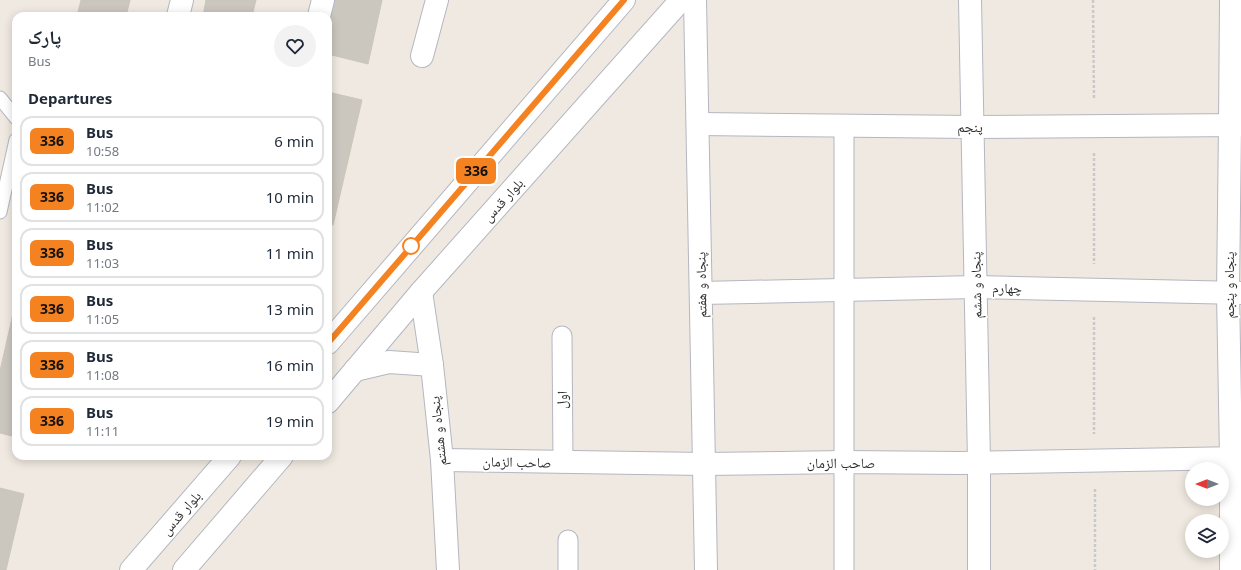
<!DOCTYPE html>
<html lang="en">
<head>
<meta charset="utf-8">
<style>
	:root { --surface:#fff; --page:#f2f2f3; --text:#1f2937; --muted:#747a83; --line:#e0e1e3 }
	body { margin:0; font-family:"Noto Sans","Noto Naskh Arabic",sans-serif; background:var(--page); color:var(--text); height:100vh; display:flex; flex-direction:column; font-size:15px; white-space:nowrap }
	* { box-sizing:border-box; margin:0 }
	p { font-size:13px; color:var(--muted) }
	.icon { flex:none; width:22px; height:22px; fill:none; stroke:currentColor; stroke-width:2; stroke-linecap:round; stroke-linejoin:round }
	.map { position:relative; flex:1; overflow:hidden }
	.details { position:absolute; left:12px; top:12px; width:320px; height:448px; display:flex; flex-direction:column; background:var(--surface); border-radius:12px; box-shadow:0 2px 10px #0003 }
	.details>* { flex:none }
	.badge { padding:0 8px; border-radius:6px; font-size:14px; line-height:26px }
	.needle { width:26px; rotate:270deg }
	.buttons { position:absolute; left:1185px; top:462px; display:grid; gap:8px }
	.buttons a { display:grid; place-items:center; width:44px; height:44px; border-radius:50%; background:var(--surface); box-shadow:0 2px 10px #0003; font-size:20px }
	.map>.badge { position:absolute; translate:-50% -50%; box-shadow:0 0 0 2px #fff }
	h2 { padding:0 16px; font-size:15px; line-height:36px }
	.round { display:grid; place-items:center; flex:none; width:42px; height:42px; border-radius:21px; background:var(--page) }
	.headline { display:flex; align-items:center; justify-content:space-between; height:68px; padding:0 16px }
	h1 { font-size:19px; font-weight:700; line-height:30px }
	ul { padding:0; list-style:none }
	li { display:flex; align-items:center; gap:12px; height:50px; margin:0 8px 6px; padding:0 8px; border:2px solid var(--line); border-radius:12px }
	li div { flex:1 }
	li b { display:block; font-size:15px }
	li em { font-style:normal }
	li .badge { min-width:44px; font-weight:700; text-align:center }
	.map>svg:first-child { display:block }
</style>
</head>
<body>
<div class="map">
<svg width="1241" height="570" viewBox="0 0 1241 570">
	<rect width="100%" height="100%" fill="#efe9e1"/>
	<!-- building -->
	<g fill="#cbc7bf" stroke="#cbc5ba">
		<path d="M81,0h49l-4,16h-49z"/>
		<path d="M206,0h50l-4,16h-49z"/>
		<path d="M333,0h49l-14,64 -40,-10v-32z"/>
		<path d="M328,92l34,8 -29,125 -5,-1z"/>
		<path d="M15,305h1v132l-16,-4v-62z"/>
		<path d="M0,488l24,6 -18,76h-6z"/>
	</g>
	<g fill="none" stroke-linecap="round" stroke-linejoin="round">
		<!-- service casing -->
		<g stroke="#b4b7c1" stroke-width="15">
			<g id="service">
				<path d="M0,98l16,20"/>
				<path d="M0,212l16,-72"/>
			</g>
		</g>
		<!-- pedestrian casing -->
		<g stroke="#b4b7c1" stroke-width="21">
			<g id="pedestrian">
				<path d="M844,126v444"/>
				<path d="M562,336l1,127"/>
				<path d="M568,540v30"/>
			</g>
		</g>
		<!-- minor casing -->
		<g stroke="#b4b7c1" stroke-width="24">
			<g id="minor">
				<path d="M695,0l11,570"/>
				<path d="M970,0l9,462v108"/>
				<path d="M1231,0l-1,126 -2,167 3,165v112"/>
				<path d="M178,16l4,-16"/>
				<path d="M319,16l4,-16"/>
				<path d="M422,56l15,-56"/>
				<path d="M698,124l274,3 269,-2"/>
				<path d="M421,292l11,73 10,95 6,110"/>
				<path d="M701,293l275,-6 265,6"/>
				<path d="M355,370l34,-8 43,3"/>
				<path d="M442,460l262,4 141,-2 114,1 282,-5"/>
			</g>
		</g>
		<!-- secondary casing -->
		<g stroke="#b4b7c1" stroke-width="24">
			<g id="secondary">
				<path d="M328,343l296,-343"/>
				<path d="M328,402l93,-110 260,-292"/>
				<path d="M131,570l99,-114"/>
				<path d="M184,570l98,-114"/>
			</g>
		</g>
		<!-- path -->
		<g stroke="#c9c9c9" stroke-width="2.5" stroke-dasharray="3 2" stroke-linecap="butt">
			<path d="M1093,0l1,100"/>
			<path d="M1094,153v111"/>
			<path d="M1094,317v117"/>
			<path d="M1095,489v81"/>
		</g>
		<!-- service -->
		<use href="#service" stroke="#fff" stroke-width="13"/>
		<!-- pedestrian -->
		<use href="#pedestrian" stroke="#fff" stroke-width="19"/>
		<!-- minor -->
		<use href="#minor" stroke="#fff" stroke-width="22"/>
		<!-- secondary -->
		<use href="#secondary" stroke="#fff" stroke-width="22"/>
	</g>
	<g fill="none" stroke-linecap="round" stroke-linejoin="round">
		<!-- line casing -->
		<g stroke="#fff" stroke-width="9">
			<path id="line" d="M328,343l296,-343"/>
		</g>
		<!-- line -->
		<use href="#line" stroke="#f58220" stroke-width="6"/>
	</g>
	<!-- markers -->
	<circle fill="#fff" stroke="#f58220" stroke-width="2" cx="411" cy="246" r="8"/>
	<g text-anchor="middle" stroke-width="4" stroke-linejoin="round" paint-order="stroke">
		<!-- street labels -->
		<g font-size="14" fill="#2e2e2e" stroke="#fff">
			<text x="970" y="132">پنجم</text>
			<text transform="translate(503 200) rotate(-48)" y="5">بلوار قدس</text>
			<text transform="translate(701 285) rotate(-91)" y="5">پنجاه و هفتم</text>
			<text transform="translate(976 285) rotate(-91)" y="5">پنجاه و ششم</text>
			<text transform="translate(1229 285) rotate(-90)" y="5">پنجاه و پنجم</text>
			<text transform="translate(1007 288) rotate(1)" y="5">چهارم</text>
			<text transform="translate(562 400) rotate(-90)" y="5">اول</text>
			<text transform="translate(438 431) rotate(-96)" y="5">پنجاه و هشتم</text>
			<text transform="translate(517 462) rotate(1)" y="5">صاحب الزمان</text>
			<text x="841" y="468">صاحب الزمان</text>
			<text transform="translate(181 513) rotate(-49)" y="5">بلوار قدس</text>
		</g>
	</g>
</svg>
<div class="buttons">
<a><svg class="needle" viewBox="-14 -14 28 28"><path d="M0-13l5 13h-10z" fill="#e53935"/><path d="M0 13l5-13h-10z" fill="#747a83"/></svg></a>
<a><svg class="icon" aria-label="layers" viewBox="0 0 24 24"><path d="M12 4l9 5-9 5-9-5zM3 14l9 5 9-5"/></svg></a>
</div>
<b class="badge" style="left:476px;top:171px;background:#f58220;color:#111">336</b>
<section class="details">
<div class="headline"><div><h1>پارک</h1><p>Bus</p></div><a class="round"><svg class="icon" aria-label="heart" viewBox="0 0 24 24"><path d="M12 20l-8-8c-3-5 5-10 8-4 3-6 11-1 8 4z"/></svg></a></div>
<h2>Departures</h2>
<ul>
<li><span class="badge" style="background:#f58220;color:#111">336</span><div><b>Bus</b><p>10:58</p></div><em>6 min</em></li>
<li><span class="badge" style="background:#f58220;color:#111">336</span><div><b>Bus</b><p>11:02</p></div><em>10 min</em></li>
<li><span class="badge" style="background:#f58220;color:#111">336</span><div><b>Bus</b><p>11:03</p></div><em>11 min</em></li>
<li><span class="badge" style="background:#f58220;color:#111">336</span><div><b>Bus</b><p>11:05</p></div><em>13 min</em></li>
<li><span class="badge" style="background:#f58220;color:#111">336</span><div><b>Bus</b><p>11:08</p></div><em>16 min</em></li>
<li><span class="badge" style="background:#f58220;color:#111">336</span><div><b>Bus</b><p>11:11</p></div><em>19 min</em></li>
</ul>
</section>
</div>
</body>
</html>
